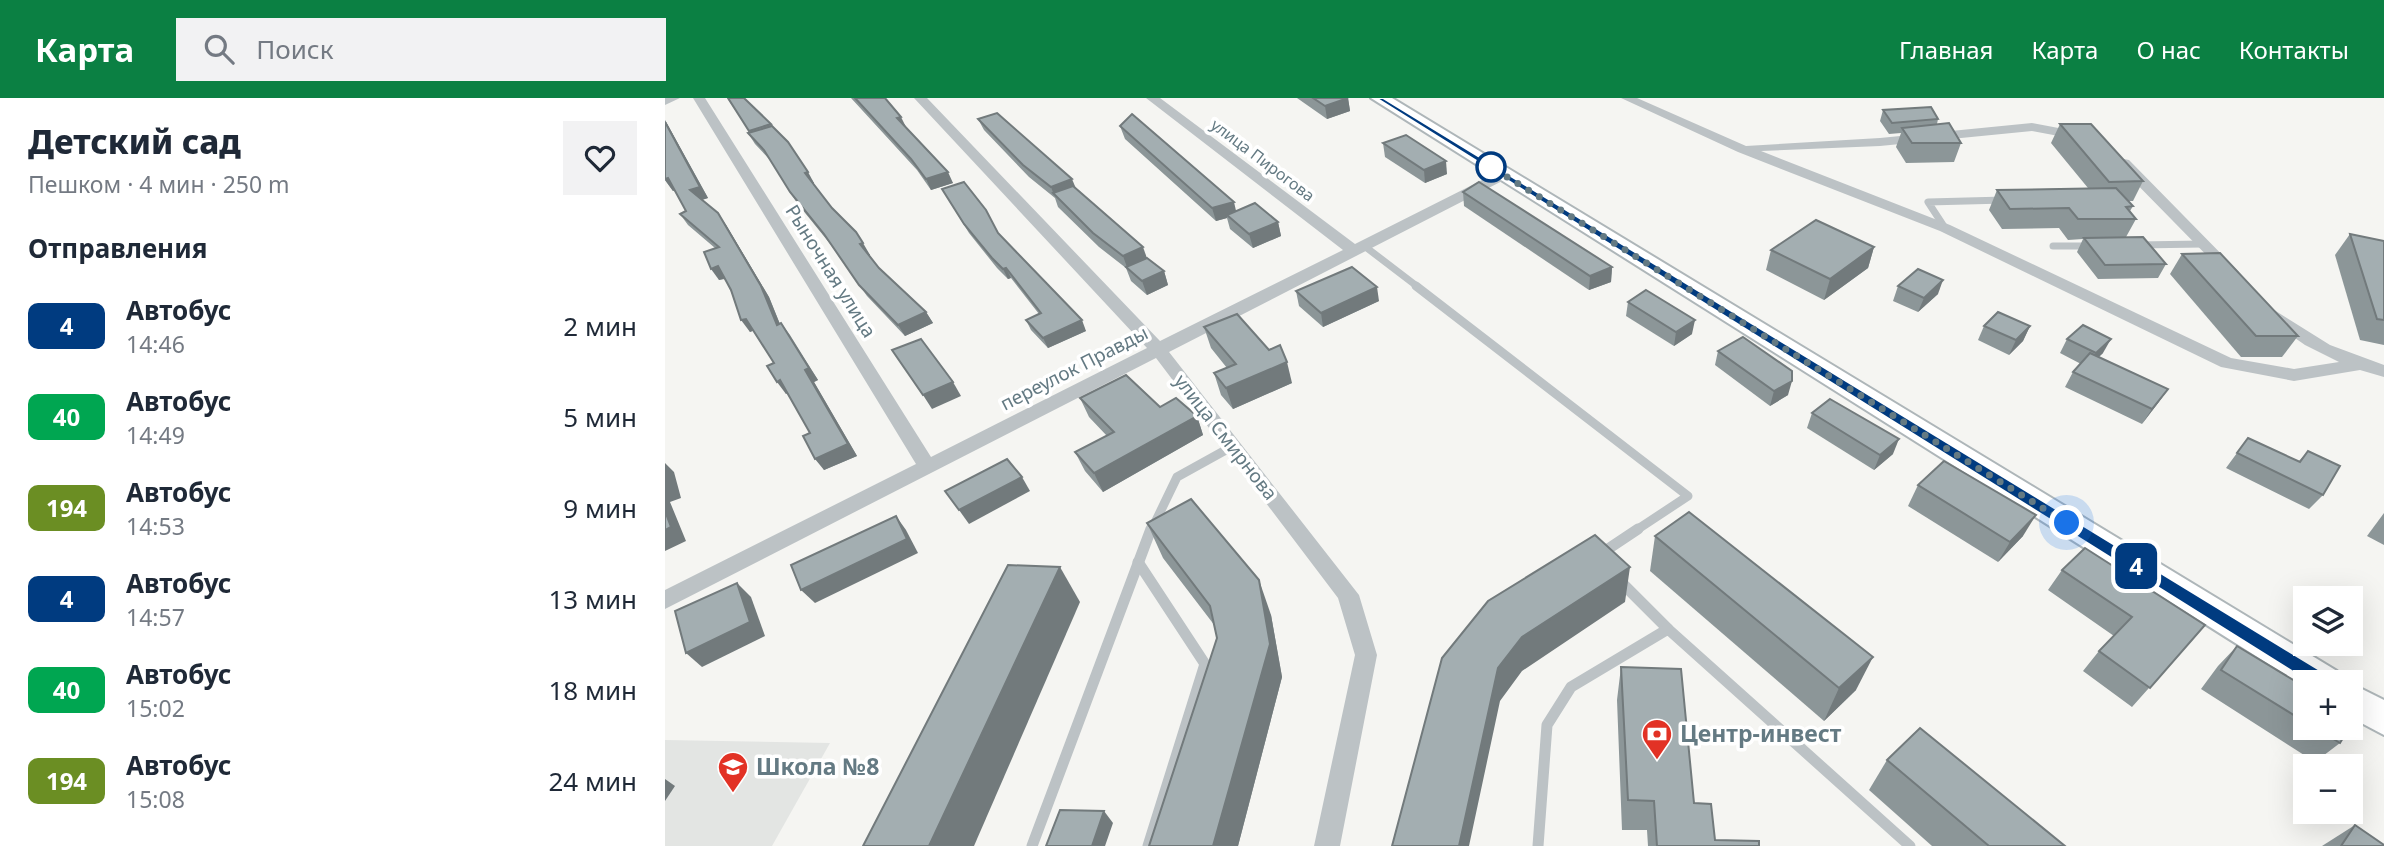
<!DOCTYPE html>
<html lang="ru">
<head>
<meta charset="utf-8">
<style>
	:root { --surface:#fff; --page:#f2f2f3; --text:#1f2937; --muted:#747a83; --accent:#0b8043 }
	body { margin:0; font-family:"Noto Sans",sans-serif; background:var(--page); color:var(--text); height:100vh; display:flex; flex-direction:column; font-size:26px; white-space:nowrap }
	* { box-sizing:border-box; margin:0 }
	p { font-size:23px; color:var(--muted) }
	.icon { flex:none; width:38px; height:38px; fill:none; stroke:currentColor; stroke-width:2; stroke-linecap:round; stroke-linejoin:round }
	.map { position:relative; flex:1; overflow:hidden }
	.sheet { display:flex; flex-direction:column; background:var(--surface); width:665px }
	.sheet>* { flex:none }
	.badge { padding:0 14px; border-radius:10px; font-size:24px; line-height:46px }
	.fabs { position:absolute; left:1628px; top:488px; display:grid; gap:14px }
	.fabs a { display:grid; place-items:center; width:70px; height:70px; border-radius:0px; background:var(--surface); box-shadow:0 7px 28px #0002; font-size:35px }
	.you { position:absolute; width:35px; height:35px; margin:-18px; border:5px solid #fff; border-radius:50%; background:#1a73e8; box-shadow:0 0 0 10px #1a73e833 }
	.map>.badge { position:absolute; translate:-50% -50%; box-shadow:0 0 0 4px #fff }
	h2 { padding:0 28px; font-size:26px; line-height:63px }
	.round { display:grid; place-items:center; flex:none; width:74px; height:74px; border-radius:0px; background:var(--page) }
	.overview { display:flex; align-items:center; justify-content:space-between; height:119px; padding:0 28px }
	h1 { font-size:33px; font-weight:800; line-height:52px }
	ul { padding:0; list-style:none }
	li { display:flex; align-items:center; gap:21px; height:91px; padding:0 28px }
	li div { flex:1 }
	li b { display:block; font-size:26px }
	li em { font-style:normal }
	li .badge { min-width:77px; font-weight:700; text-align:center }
	header { display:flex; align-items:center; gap:42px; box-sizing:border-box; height:98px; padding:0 35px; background:var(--accent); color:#fff }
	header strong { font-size:33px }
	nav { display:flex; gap:38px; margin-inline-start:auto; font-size:24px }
	.search { width:490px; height:63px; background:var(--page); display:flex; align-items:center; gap:18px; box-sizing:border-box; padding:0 24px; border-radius:0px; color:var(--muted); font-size:26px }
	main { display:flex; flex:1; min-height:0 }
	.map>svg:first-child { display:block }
</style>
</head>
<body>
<header>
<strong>Карта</strong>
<div class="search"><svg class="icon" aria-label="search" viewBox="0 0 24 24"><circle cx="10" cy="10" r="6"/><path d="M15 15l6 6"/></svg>Поиск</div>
<nav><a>Главная</a><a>Карта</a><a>О нас</a><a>Контакты</a></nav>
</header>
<main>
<section class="sheet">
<div class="overview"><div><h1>Детский сад</h1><p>Пешком · 4 мин · 250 m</p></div><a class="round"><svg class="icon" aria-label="heart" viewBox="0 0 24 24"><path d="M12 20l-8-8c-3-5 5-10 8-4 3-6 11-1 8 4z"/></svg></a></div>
<h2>Отправления</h2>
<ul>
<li><span class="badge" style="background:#003b80;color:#fff">4</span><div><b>Автобус</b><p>14:46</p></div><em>2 мин</em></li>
<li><span class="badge" style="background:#00a651;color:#fff">40</span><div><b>Автобус</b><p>14:49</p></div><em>5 мин</em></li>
<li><span class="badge" style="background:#6b8e23;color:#fff">194</span><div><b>Автобус</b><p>14:53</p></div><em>9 мин</em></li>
<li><span class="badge" style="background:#003b80;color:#fff">4</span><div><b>Автобус</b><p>14:57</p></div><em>13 мин</em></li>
<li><span class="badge" style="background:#00a651;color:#fff">40</span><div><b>Автобус</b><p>15:02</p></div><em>18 мин</em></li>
<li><span class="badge" style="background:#6b8e23;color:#fff">194</span><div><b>Автобус</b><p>15:08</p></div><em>24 мин</em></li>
</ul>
</section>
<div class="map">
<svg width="1719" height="748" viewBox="0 0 1719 748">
	<rect width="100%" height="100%" fill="#f5f5f2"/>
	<!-- built -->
	<path fill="#e3e5e3" d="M0,642l165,3 -58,103h-107z"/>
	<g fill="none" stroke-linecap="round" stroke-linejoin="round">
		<!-- secondary casing -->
		<g stroke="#aeb6b9" stroke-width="4">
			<g id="secondary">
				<path d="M706,0h21l945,573 5,11h-37v5z"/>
				<path d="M1685,585l34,17v35l-34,-18z"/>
			</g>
		</g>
		<!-- service-far2 -->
		<g stroke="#bcc2c5" stroke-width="7">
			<path d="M1280,130l-17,-26 77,-2"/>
			<path d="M698,147l55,42"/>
			<path d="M1472,147l66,-1"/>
			<path d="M1388,148h38"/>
		</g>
		<!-- service-far1 -->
		<g stroke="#bcc2c5" stroke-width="9">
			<path d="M751,188l272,210 -53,35"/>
			<path d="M486,433l26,-54 56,-31"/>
		</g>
		<!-- service -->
		<g stroke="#bcc2c5" stroke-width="11">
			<path d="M934,457l39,-26"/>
			<path d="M473,464l67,102 -57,182"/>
			<path d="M954,482l49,49"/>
			<path d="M367,748l119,-317"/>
			<path d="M873,748l9,-121 24,-38 97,-58 242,217"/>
		</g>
		<!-- minor -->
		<g fill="#bcc2c5" fill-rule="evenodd">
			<path d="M0,0h15l-15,7z"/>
			<path d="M28,0h12l226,359 216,-109 -233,-250h13l233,243 183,-91 -197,-152h14l195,146 143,-72h10v6l-339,174 190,243 18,60 -37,191h-26l41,-191 -17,-57 -182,-240 -491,251v-19l251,-126z"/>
			<path d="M956,0h16l109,48 134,-8 152,-15 53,10v6l-5,1 -48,-9 -152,15 -119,5 189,74 281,133 63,11 45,-7 -34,-17 -40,-28 -2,-4 8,-5 59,37 54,20v12l-24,-7 -66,11 -73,-14 -281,-136 -202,-79z"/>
			<path d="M1459,61l5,1 107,109 3,3 -3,3h-10l-107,-109 -2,-3z"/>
		</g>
		<!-- secondary -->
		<use href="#secondary" fill="#fff" fill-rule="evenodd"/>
	</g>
	<!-- wall -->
	<g fill="#8c9698">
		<path d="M62,0l44,26 43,59 -1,1 57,71h-2l11,13 47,44 7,11 -28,13 -38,-40 -36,-51 -34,-42 -26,-42 -16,-17 -7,-11 2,-1z"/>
		<path d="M186,0h34l21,29 47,56 -22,7 -14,-20z"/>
		<path d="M632,0h51l2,13 -23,8z"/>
		<path d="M1218,12l55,9 -1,5 24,19 -7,19 -48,1 -10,-16 5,-14 -12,1 -9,-13z"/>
		<path d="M313,21l98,69 71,70 17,13 4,14 -21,10 -16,-14 -5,-13 -27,-21 -41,-40 -3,-9 -26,-21 -45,-47z"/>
		<path d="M0,22l43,78 -6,2 24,25 43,72 11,27 1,-1 9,12 28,45 -4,2 43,74 -33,14 -14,-37 -23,-40 -1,1 -12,-31 -21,-32 -3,1 -25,-53 -6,1 -4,-32 -27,-23 -8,-11 6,-3 -12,-21 -1,1 -8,-11z"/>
		<path d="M1395,26l83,57 -10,20h-5l5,5 -3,5 6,8 -10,18 40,27 -8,14 -60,1 -21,-27 6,-13 -15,1 -9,-12 -57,1 -13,-19 8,-20 91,-2 -37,-45z"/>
		<path d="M455,28l116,85 42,11 3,14 -28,12 -23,-19 -3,-11 -11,3 -91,-82z"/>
		<path d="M718,45l64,31 -22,9 -40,-26z"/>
		<path d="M277,91l56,44 88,98 -38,17 -17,-18 -5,-10 13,-6 -28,-36 -3,1 -11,-11 -28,-35z"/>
		<path d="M798,94l149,75 -1,15 -22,8 -125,-84z"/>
		<path d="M1685,136l34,7v104l-24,-5 -25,-85z"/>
		<path d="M1209,149l-6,21 -44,32 -58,-30 5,-20z"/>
		<path d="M1517,156l116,82 -16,21h-41l-71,-83z"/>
		<path d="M1233,188l40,8 -20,18 -25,-11z"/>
		<path d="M631,193l83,10 -56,26 -24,-21z"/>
		<path d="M963,204l64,32 -18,12 -48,-30z"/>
		<path d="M1319,228h46l-7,15 -14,14 -31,-15z"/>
		<path d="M539,229l88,56 -59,26 -12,-14 -7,-22 13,-5 -16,-20z"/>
		<path d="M1402,241l36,14 -4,4 69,32 -10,14 -16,21 -77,-37 8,-15 8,-8 -21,-11z"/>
		<path d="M1053,253l70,44 -18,11 -55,-41z"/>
		<path d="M415,300l117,18 6,19 -100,57 -18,-21 -10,-19 32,-16 -18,-19z"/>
		<path d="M1147,315l81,41 -19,16 -67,-42z"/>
		<path d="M1583,340l50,24 10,-11 15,44 -14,14 -83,-41z"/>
		<path d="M1253,387l105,51 -25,26 -90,-56z"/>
		<path d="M1719,415v32l-17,-9z"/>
		<path d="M482,425l124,92 11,62 -44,169h-89l68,-208 -2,-12 -52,-68z"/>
		<path d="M990,438l201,154 -32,31 -174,-150z"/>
		<path d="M1397,472l143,55 -73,82 -49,-36 16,-20 15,-15 -66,-46z"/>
		<path d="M1572,548l68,41v41h44l-9,15 -25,19 -114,-73 17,-23z"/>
		<path d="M956,569l94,173 44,6h-111l-1,-16h-25l-5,-130z"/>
		<path d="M1222,662l178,86h-133l-63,-56z"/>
		<path d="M1690,727l29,21h-62z"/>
	</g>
	<!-- shaded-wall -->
	<g fill="#727a7c">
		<path d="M683,0l2,13 -23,8 -2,-13z"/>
		<path d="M236,19l5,10 -9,-9z"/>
		<path d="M0,22l43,78 -10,3 -8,-11z"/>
		<path d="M781,63l1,13 -22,9 -1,-13z"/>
		<path d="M143,74l6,11 -2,1 -7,-11z"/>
		<path d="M283,74l5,11 -22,7 -5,-11z"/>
		<path d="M3,80l8,12 -3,1 -8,-11z"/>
		<path d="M407,81l5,12 -23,4 -3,-8z"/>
		<path d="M569,104l3,13h-10v3l-11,3 -4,-13z"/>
		<path d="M53,115l8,12 43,72 16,40 -8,-12z"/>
		<path d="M613,124l3,14 -28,12 -4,-14z"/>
		<path d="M198,145l7,12 -3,1 -7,-12z"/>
		<path d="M478,149l5,14 -20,9 -5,-14z"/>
		<path d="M1209,149l-6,21 -44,32 6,-21z"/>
		<path d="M53,168l8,12 -7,2 -8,-11z"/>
		<path d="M947,169l-1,15 -22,8 1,-14z"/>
		<path d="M341,170l5,10 -3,1 -5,-10z"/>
		<path d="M499,173l4,14 -21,10 -5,-14z"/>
		<path d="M1278,182l-5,14 -20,18 6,-14z"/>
		<path d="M712,189l2,14 -56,26 -2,-14z"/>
		<path d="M261,214l7,11 -28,13 -7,-11z"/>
		<path d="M81,221l8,11 -4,2 -9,-12z"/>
		<path d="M417,222l4,11 -38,17 -5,-10z"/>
		<path d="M1030,222l-3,14 -18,12 2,-14z"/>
		<path d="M116,225l37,57 -4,2 43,74 -33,14 -9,-11 -10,-89z"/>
		<path d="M1365,228l-7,15 -14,14 7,-15z"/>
		<path d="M1446,241l-8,14 -16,14 9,-14z"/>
		<path d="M622,264l5,21 -59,26 -7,-21z"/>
		<path d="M115,282l9,12 -3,2 -9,-12z"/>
		<path d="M1127,283l-4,14 -18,11 4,-15z"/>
		<path d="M288,284l8,14 -29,13 -9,-14z"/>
		<path d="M1503,291l-10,14 -16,21 10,-15z"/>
		<path d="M532,318l6,19 -100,57 -9,-19z"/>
		<path d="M1234,341l-6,15 -19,16 6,-15z"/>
		<path d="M0,365l9,9 7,26 -11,4 16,39 -21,10z"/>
		<path d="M357,379l8,14 -61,33 -10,-14z"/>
		<path d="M1371,417l-13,21 -25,26 12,-20z"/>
		<path d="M231,418l10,14 12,23 -103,50 -14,-13z"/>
		<path d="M395,469l20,35 -106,244h-45z"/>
		<path d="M965,469l-5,35 -103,69 -22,30 -31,145h-10l39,-178 24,-31z"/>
		<path d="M594,482l12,35 11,62 -44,169h-25z"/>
		<path d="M72,485l14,14 14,39 -63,31 -16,-14z"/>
		<path d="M1208,559l-17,33 -32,31 15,-33z"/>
		<path d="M0,681l10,7 -10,15z"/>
		<path d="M439,713l9,12 -8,23h-13z"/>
	</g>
	<!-- building -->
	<g fill="#a3aeb1" stroke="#727a7c" stroke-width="2">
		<path d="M63,0h16l27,26 -22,7z"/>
		<path d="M190,0h30l16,19 -4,1 51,54 -22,7 -15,-20z"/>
		<path d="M648,0h35l-23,8z"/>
		<path d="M1266,9l7,12 -46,4 -9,-13z"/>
		<path d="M332,15l75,66 -21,8 -28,-22 -45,-46z"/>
		<path d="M467,16l102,88 -22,6 -92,-82z"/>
		<path d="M0,24l35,65 -10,3 28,23 43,73 16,39 4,-2 28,45 -4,2 43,74 -33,15 -12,-23 7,-3 -30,-53 -3,2 -10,-16 7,-3 -28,-44 -5,1 -10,-30 -13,-24 -7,3 -7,-17 15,-5 -39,-33 6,-3 -18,-33 -3,1z"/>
		<path d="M1284,25l12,20h-49l-10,-15z"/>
		<path d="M1395,26h31l52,57 -34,1z"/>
		<path d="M107,28l16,16 20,30 -3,1 27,35 24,24 7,11 -3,1 19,24 47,44 -28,13 -39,-40 -35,-51 -34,-42 -26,-42 -16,-17z"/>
		<path d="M741,37l40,26 -22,9 -41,-27z"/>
		<path d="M299,84l22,28 12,23 84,87 -39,18 -17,-18 15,-7 -35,-45 -3,1 -11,-11 -28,-34 -22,-35z"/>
		<path d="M814,84l133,85 -22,9 -127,-84z"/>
		<path d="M408,88l70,61 -20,9 -30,-23 -40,-40z"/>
		<path d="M1451,90l17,18 -7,1 10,12h-58l-9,-11 -59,1 -13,-19z"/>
		<path d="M590,105l23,19 -29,12 -22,-19z"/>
		<path d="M1151,122l58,27 -44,32 -59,-29z"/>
		<path d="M1685,136l34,7v79l-7,-1z"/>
		<path d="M1478,139l23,27 -61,1 -21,-27z"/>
		<path d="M1555,155l78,83h-42l-74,-82z"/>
		<path d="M482,160l17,13 -22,10 -16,-14z"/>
		<path d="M687,169l25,20 -56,26 -25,-22z"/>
		<path d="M1253,171l25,11 -19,18 -26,-12z"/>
		<path d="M981,192l49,30 -19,12 -48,-30z"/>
		<path d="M1333,214l32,14 -14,14 -32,-14z"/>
		<path d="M572,216l32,36 11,-5 7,17 -61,26 -12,-15 22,-9 -32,-37z"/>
		<path d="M1418,227l28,14 -15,14 -29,-14z"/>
		<path d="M1078,239l49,34v10l-18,10 -56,-40z"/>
		<path d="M256,241l32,43 -30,13 -31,-45z"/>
		<path d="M1425,255l78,36 -16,20 -79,-37z"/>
		<path d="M461,277l34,32 16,-9 21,18 -103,57 -19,-21 39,-20 -34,-34z"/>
		<path d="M1165,301l69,40 -19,16 -68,-42z"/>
		<path d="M1583,340l52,24 8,-11 32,15 -17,29 -86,-42z"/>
		<path d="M342,361l15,18 -63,33 -14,-19z"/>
		<path d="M1279,363l92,54 -26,27 -92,-57z"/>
		<path d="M526,401l68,81 11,64 -57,202h-64l68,-208 -7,-32 -63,-83z"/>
		<path d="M0,413l6,16 -6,3z"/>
		<path d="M1024,414l184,145 -34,31 -184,-152z"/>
		<path d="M231,418l11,23 -106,51 -10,-25z"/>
		<path d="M930,437l35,32 -108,70 -24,31 -39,178h-67l50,-188 46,-57z"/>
		<path d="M1420,450l120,77 -55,63 -51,-37 33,-34 -70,-47z"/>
		<path d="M343,467l52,2 -131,279h-66z"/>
		<path d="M72,485l13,39 -64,31 -11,-42z"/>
		<path d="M1572,548l68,41v35l-84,-52z"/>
		<path d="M956,569l60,2 13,134 17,1 4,36 44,1v5h-102l-3,-45 -26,-1z"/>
		<path d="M1685,616l5,3 -5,8z"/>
		<path d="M1255,630l145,118h-76l-102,-86z"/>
		<path d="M1650,630h34l-9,15z"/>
		<path d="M395,712l44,1 -12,35h-46z"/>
		<path d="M1690,727l29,20v1h-43z"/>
	</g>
	<!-- line -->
	<path fill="#003b80" stroke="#fff" stroke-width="2" d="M711,0h7l948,579 2,5 -2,6 -6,2 -6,-2z"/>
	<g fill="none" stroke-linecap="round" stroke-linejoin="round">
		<!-- walk -->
		<path stroke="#647a83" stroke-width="7" stroke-dasharray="0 12.6" d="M826,69l-8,-5 584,361"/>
	</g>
	<!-- icons -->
	<defs>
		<g id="bank-pin" transform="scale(1.575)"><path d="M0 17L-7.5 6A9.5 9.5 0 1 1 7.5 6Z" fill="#e23225" stroke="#fff"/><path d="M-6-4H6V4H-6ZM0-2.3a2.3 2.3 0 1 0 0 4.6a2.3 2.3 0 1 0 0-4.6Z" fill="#fff"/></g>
		<g id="school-pin" transform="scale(1.575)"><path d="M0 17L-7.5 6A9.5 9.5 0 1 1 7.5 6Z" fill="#e23225" stroke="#fff"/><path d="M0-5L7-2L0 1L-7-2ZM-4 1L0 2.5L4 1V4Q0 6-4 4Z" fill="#fff"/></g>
	</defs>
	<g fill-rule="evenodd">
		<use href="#bank-pin" x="992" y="636"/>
		<use href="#school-pin" x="68" y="669"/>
	</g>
	<!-- markers -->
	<circle fill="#fff" stroke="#003b80" stroke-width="3.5" cx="826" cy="69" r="14"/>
	<g text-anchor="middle" stroke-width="7" stroke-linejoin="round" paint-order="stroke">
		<!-- far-street labels -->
		<g font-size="16" fill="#647a83" stroke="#fff">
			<text transform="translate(598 62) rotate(37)" y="6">улица Пирогова</text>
		</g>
		<!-- street labels -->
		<g font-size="19" fill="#647a83" stroke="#fff">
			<text transform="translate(166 173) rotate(58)" y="7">Рыночная улица</text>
			<text transform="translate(409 270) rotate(-27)" y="7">переулок Правды</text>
			<text transform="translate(561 339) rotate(52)" y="7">улица Смирнова</text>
		</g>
		<!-- near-poi labels -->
		<g font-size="23" font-weight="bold" fill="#647a83" stroke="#fff" text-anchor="start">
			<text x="1015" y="644">Центр-инвест</text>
			<text x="91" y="677">Школа №8</text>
		</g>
	</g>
</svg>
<div class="fabs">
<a><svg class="icon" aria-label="layers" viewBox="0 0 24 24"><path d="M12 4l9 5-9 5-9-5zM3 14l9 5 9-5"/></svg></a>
<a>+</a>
<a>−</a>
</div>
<div class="you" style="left:1402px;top:425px"></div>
<b class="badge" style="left:1471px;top:468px;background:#003b80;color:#fff">4</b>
</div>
</main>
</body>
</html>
